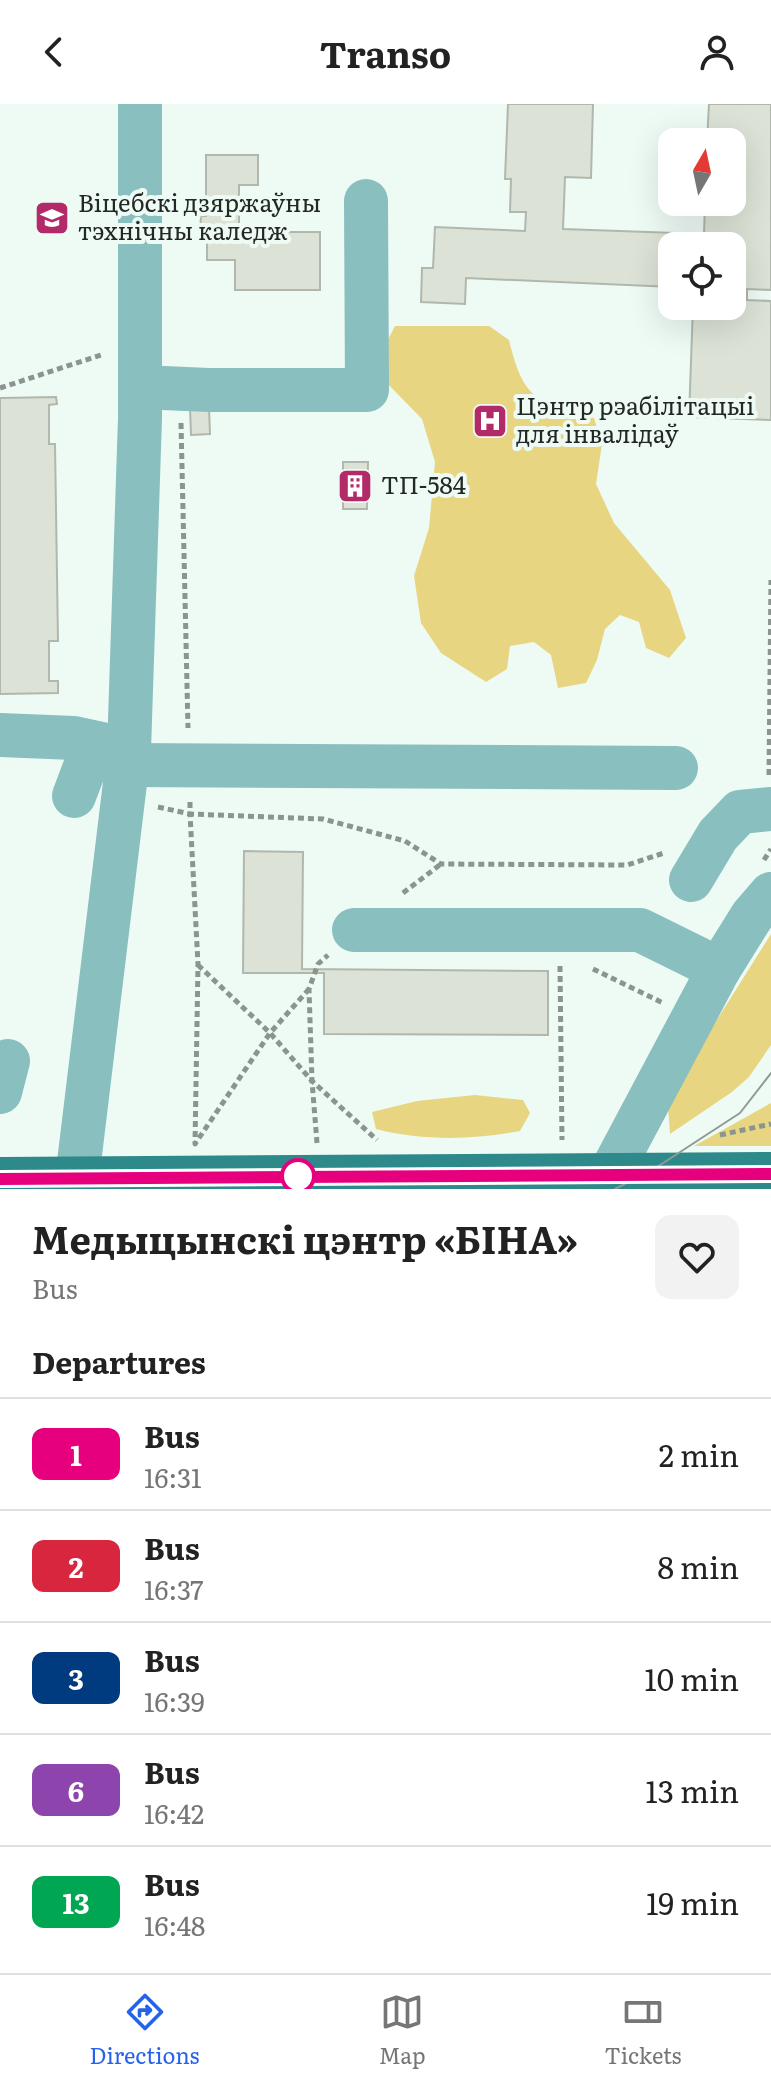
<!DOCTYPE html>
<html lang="en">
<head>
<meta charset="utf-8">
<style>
	:root { --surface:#fff; --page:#f2f2f2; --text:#222; --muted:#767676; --line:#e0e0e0; --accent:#2563eb }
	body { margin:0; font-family:Literata,serif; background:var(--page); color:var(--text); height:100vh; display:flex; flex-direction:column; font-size:30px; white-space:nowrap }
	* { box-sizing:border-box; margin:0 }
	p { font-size:26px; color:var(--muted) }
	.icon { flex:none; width:44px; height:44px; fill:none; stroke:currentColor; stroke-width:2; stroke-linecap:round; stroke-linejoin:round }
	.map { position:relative; height:1085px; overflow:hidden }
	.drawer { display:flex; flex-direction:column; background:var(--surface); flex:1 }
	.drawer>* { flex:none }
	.badge { padding:0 16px; border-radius:12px; font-size:28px; line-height:52px }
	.needle { width:52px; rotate:9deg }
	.controls { position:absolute; left:658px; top:24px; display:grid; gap:16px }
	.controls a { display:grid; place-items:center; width:88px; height:88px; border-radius:16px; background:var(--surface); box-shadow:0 8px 32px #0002; font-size:40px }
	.map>.badge { position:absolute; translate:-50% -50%; box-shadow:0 0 0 4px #fff }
	h2 { padding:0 32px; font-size:30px; line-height:72px }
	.round { display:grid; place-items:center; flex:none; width:84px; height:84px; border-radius:16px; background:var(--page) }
	.headline { display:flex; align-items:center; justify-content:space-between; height:136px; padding:0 32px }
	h1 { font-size:38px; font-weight:700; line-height:60px }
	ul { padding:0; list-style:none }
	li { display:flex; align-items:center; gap:24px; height:112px; padding:0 32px; border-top:2px solid var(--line) }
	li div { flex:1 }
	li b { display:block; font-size:30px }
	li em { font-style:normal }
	li .badge { min-width:88px; font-weight:700; text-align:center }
	header { display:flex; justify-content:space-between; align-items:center; height:104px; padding:0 32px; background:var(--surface); font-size:36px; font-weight:700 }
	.tab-bar { display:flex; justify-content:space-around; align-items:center; height:112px; border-top:2px solid var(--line); background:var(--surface); font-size:22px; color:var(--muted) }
	.tab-bar a { display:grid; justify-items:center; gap:4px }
	.tab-bar .current { color:var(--accent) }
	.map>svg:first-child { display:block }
</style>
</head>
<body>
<header><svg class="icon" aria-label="back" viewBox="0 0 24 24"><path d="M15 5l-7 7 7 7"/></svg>Transo<svg class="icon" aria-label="person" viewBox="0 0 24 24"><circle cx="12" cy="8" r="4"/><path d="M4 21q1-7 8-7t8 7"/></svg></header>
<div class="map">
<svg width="771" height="1085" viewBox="0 0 771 1085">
	<rect width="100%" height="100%" fill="#eefbf4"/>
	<!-- green -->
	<g fill="#e8d581">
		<path d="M395,222h94l20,14c15,62 28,61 85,78l8,26 -6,40 18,39 56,67 16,48 -17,20 -23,-10 -7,-26 -19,-7 -15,14 -8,31 -11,23 -28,5 -7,-33 -17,-13 -24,4 -3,23 -21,13 -45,-29 -20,-30 -7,-47 15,-48 6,-66 -13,-43 -43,-44 4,-26z"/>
		<path d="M771,830v111l-22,32 -17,15 -62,42 -2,-28 18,-37z"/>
		<path d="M475,991l48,5 7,13 -10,18c-48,9 -97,10 -144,-2l-4,-17 45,-11z"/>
		<path d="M771,999v43h-77z"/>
	</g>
	<!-- building -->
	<g fill="#dce2d6" stroke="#b1b7ac" stroke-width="2">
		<path d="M508,0h85l-2,74 -26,-1 -2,52 141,5 1,-32h27v-60h-25l2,-38h62v186l-24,-1v11l24,1v119l-82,-3 4,-111h39v-60h-60v41l-206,-9 -1,26 -44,-2 1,-34h11l2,-41 90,4 1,-19h-16l1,-33h-6z"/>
		<path d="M206,51h52v30h-19v47h81v58h-85v-30h-28v-28h-7l1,-16h5z"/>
		<path d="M56,293l1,7 -8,1v39h6l3,197h-9v40h9v12l-58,1v-296z"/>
		<path d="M209,303l1,27 -19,1 -1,-27z"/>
		<path d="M343,358h25l-1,47h-24z"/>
		<path d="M244,747l59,1 -1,117 246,2v64l-224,-1v-61h-81z"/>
	</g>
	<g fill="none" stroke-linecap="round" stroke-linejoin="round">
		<!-- path -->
		<g stroke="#8b948f" stroke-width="5" stroke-dasharray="6 4" stroke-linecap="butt">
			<path d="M0,284l104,-34"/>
			<path d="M181,319l7,305"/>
			<path d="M769,671l2,-195"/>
			<path d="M190,698v12l133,5 82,22 36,23 186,1 37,-12"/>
			<path d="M158,703l32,7 8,150 -3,180 75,-111 39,-44"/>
			<path d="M764,756l7,-11"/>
			<path d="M403,789l38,-29"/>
			<path d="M198,861l72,68 42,48 65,59"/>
			<path d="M560,862l2,174"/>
			<path d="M593,865l70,34"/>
			<path d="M720,1031l51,-11"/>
			<path d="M317,1039l-5,-62 -3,-92 9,-25 10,-9"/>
		</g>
		<!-- minor -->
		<g stroke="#89bfbf" stroke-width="44">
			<path d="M140,283l69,3h158l-1,-189"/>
			<path d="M0,631l74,3 55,12"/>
			<path d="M126,661l550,3"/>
			<path d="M74,692l20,-53"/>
			<path d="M691,776l27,-45 22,-23 31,-3"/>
			<path d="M354,826h286l79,39"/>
			<path d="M0,988l8,-31"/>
			<path d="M610,1070l109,-205 33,-53 19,-22"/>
			<path d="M77,1075l52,-429 11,-332v-314"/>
		</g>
		<!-- major -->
		<path stroke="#2e898b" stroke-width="44" d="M0,1075l771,-5"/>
		<!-- tram -->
		<path stroke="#909a95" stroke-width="2" d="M615,1085l39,-20 86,-56 31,-40"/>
	</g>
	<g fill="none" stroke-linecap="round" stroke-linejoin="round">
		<!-- line casing -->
		<g stroke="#fff" stroke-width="18">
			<path id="line" d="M0,1075l771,-5"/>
		</g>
		<!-- line -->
		<use href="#line" stroke="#e6007e" stroke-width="12"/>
	</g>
	<!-- icons -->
	<defs>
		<g id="university-square" transform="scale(1.8)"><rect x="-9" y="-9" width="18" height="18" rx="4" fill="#b32a69" stroke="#eefbf4"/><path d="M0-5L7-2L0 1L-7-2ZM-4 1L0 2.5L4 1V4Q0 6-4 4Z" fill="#fff"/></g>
		<g id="hospital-square" transform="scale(1.8)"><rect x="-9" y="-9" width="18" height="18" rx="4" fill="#b32a69" stroke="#eefbf4"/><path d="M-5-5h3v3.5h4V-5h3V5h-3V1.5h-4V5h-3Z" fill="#fff"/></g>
		<g id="building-square" transform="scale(1.8)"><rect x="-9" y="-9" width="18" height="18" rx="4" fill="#b32a69" stroke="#eefbf4"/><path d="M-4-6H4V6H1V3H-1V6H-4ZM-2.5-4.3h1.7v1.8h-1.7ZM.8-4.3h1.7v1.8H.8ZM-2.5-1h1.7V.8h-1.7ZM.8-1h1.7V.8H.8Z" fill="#fff"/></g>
	</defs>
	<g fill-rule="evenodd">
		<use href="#university-square" x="52" y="114"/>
		<use href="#hospital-square" x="490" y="317"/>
		<use href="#building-square" x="355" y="382"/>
	</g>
	<!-- markers -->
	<circle fill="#fff" stroke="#e6007e" stroke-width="4" cx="298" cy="1072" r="16"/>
	<g text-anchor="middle" stroke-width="8" stroke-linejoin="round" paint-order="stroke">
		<!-- poi labels -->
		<g font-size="24" fill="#232826" stroke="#eefbf4" text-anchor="start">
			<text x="78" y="108">Віцебскі дзяржаўны<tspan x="78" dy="28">тэхнічны каледж</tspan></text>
			<text x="516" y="311">Цэнтр рэабілітацыі<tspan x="516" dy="28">для інвалідаў</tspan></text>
			<text x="381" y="390">ТП-584</text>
		</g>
	</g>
</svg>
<div class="controls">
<a><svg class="needle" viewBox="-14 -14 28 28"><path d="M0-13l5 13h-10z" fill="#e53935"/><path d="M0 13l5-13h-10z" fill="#767676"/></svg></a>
<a><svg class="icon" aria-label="locate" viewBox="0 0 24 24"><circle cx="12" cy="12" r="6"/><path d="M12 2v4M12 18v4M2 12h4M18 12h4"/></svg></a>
</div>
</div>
<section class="drawer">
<div class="headline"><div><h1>Медыцынскі цэнтр «БІНА»</h1><p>Bus</p></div><a class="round"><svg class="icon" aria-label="heart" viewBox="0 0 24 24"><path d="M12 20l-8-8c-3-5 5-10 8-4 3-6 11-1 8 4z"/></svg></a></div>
<h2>Departures</h2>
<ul>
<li><span class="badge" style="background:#e6007e;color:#fff">1</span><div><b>Bus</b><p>16:31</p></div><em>2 min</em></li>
<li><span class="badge" style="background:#d7263d;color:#fff">2</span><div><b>Bus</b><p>16:37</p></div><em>8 min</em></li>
<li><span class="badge" style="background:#003b80;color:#fff">3</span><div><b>Bus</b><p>16:39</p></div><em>10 min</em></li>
<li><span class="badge" style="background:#8e44ad;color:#fff">6</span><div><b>Bus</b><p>16:42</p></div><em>13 min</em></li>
<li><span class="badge" style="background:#00a651;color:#fff">13</span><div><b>Bus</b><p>16:48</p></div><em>19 min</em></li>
</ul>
</section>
<nav class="tab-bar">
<a class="current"><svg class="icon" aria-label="directions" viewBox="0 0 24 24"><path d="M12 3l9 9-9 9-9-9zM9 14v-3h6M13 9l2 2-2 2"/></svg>Directions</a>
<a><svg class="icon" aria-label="map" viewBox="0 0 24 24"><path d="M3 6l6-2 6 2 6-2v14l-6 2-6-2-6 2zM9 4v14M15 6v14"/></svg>Map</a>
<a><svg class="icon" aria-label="tickets" viewBox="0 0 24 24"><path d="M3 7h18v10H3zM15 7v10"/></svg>Tickets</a>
</nav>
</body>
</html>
